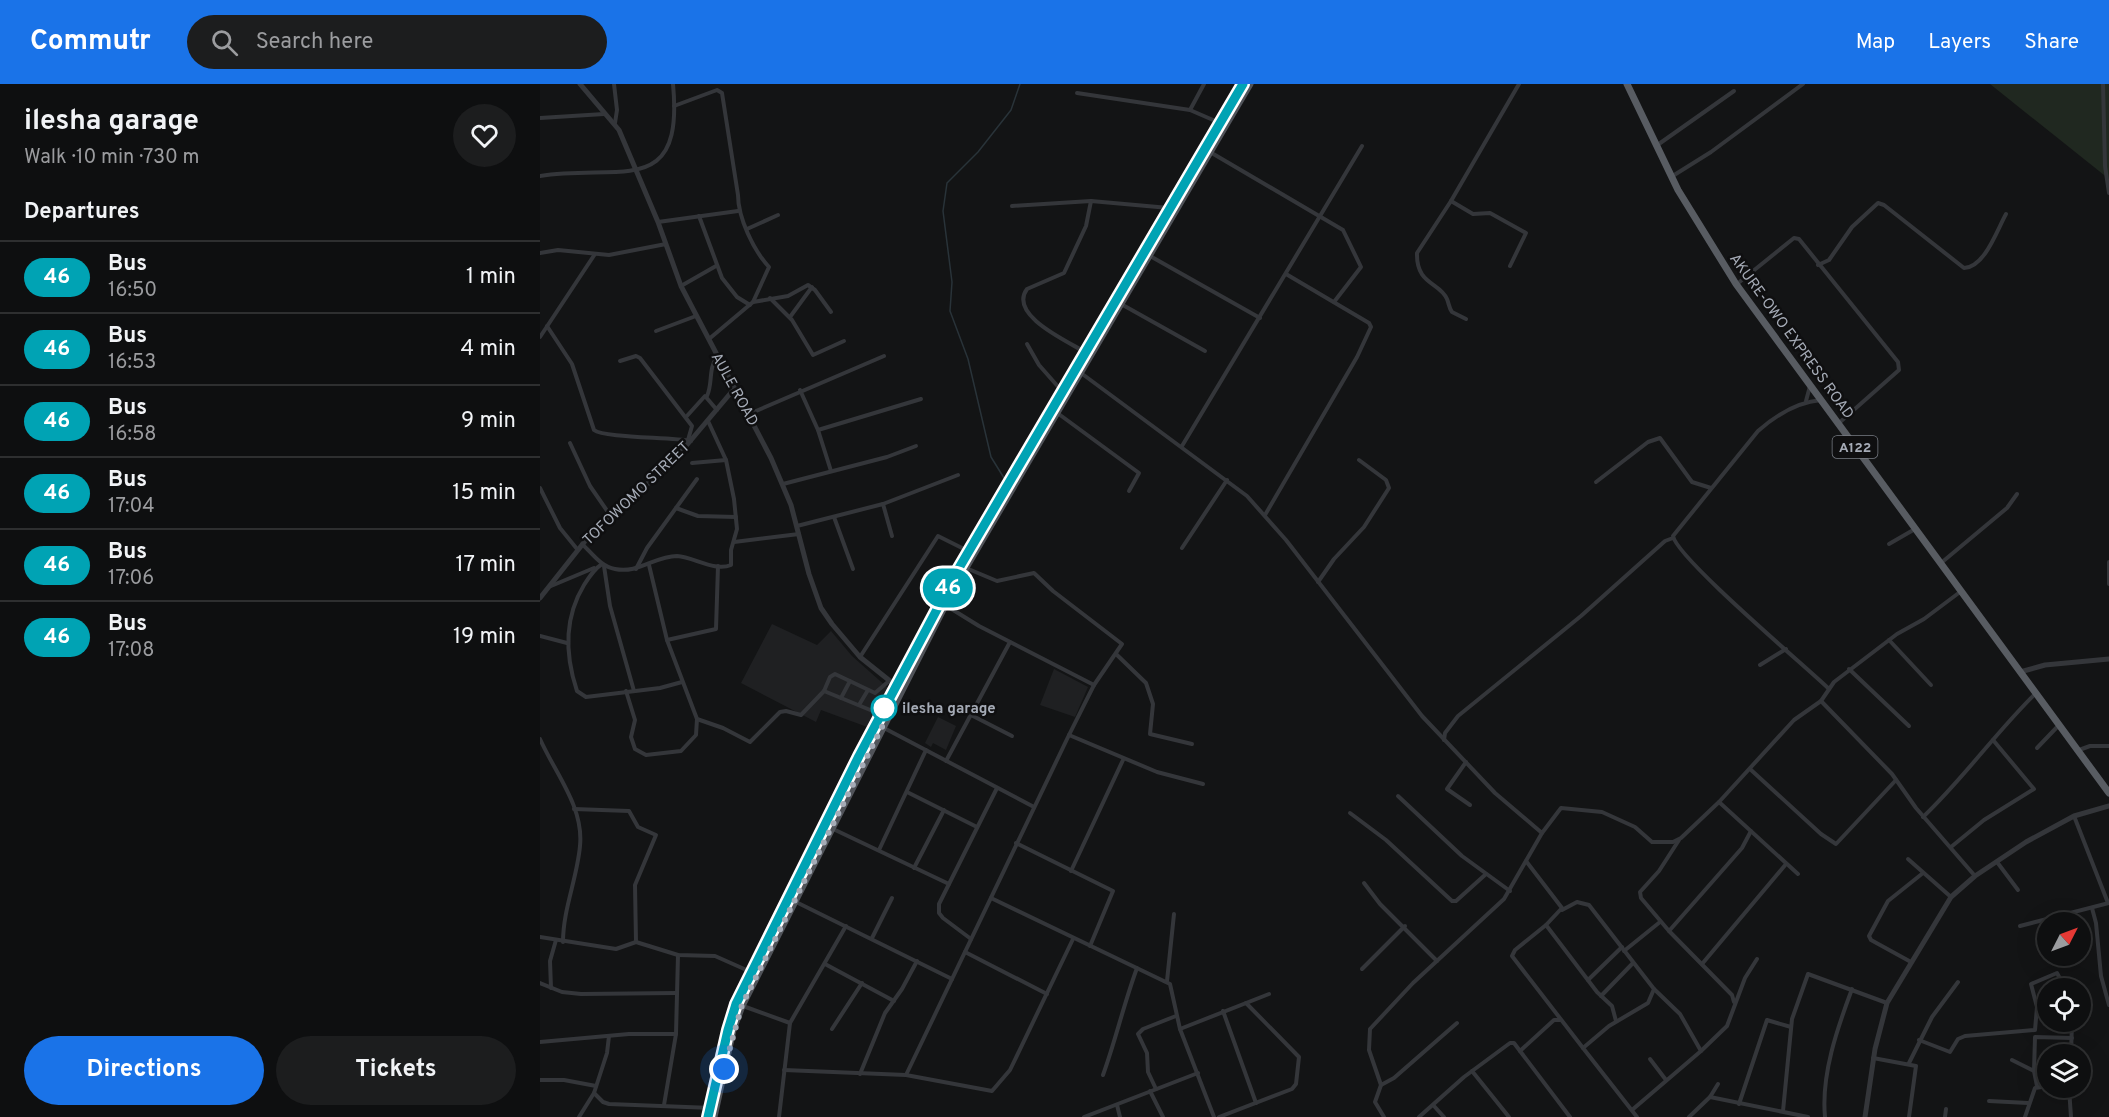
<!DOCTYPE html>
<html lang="en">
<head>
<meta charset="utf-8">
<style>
	:root { --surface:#0e0f10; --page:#1c1d1e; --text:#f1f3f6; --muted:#9b9c9f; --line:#2e2f30; --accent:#1a73e8 }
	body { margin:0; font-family:Overpass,sans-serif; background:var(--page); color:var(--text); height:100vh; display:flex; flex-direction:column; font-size:22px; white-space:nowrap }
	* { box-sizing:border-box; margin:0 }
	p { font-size:20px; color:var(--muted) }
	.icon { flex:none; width:33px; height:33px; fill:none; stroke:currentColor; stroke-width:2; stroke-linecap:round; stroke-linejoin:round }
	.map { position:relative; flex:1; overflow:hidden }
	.drawer { display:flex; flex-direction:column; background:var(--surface); width:540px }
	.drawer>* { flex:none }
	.badge { padding:0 12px; border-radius:20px; font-size:21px; line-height:39px }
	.needle { width:39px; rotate:48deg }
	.tools { position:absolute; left:1497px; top:828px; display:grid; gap:12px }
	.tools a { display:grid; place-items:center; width:54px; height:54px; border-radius:50%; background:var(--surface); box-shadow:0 6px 24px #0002,0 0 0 2px var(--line); font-size:30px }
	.you { position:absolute; width:30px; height:30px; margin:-15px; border:4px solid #fff; border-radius:50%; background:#1a73e8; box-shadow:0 0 0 9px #1a73e833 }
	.map>.badge { position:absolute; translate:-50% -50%; box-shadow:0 0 0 3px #fff }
	h2 { padding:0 24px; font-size:22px; line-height:54px }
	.round { display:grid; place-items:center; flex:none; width:63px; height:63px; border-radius:32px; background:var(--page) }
	.overview { display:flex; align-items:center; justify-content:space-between; height:102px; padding:0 24px }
	h1 { font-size:28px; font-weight:700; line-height:45px }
	.button { display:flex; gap:12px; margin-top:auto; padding:12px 24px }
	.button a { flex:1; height:69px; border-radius:36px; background:var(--accent); color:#fff; font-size:24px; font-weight:700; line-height:69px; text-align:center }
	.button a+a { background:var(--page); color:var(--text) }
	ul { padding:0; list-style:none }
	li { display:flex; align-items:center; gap:18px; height:72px; padding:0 24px; border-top:2px solid var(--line) }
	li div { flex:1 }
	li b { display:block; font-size:22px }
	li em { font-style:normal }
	li .badge { min-width:66px; font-weight:700; text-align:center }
	header { display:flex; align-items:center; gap:36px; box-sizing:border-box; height:84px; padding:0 30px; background:var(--accent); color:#fff }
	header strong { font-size:28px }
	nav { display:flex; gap:33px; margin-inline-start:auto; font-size:21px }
	.search { width:420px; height:54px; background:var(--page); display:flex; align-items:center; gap:15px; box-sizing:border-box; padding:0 21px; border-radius:33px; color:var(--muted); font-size:22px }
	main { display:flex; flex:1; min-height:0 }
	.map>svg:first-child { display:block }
</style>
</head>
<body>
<header>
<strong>Commutr</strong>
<div class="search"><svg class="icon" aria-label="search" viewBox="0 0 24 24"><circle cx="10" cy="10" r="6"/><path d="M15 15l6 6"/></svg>Search here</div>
<nav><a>Map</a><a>Layers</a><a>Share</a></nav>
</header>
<main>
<section class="drawer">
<div class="overview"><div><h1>ilesha garage</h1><p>Walk · 10 min · 730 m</p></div><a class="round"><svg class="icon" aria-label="heart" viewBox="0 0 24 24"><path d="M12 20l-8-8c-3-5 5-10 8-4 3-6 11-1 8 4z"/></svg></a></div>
<h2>Departures</h2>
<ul>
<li><span class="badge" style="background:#00a3b4;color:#fff">46</span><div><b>Bus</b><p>16:50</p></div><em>1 min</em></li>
<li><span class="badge" style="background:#00a3b4;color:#fff">46</span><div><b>Bus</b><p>16:53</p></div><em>4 min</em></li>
<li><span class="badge" style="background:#00a3b4;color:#fff">46</span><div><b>Bus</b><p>16:58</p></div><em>9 min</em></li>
<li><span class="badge" style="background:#00a3b4;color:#fff">46</span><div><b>Bus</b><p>17:04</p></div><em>15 min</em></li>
<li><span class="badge" style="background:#00a3b4;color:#fff">46</span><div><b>Bus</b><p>17:06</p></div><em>17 min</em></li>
<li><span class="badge" style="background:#00a3b4;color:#fff">46</span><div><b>Bus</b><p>17:08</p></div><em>19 min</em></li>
</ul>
<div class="button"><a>Directions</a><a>Tickets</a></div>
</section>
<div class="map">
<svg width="1569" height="1033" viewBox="0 0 1569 1033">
	<rect width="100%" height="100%" fill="#131415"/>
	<!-- built -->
	<g fill="#1f2022">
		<path d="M232,540l45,21 14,-14 21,25 36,32 -18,40 -49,-18 -5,12 -75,-39z"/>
		<path d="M514,585l34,18 -13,30 -35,-12z"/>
		<path d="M398,633l18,9 -10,24 -13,-7 -2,4 -6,-4z"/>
	</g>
	<!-- green -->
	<path fill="#202820" d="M1450,0h119v95z"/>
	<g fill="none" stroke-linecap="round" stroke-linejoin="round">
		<!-- stream -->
		<path stroke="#293339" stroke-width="1.5" d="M464,394l-13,-21 -23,-98 -18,-48 2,-29 -9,-71 4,-28 31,-31 33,-42 9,-26"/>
		<!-- minor -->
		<g stroke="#34363a" stroke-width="4">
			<path d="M74,0l3,26 -2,13"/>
			<path d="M1563,0l2,82 4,27"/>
			<path d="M537,9l113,17 30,13"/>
			<path d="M134,22l43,-16 5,3 16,102c0,23 16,56 31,72l-16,35"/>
			<path d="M650,26l14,-26"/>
			<path d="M0,34l64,-4"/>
			<path d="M1116,62l78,-55"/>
			<path d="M670,68l133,78 18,37 -27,35"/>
			<path d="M0,92c79,-13 144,24 133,-92"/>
			<path d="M1131,93l40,-25 92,-68"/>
			<path d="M911,117l22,13 17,-1 36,20 -16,33"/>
			<path d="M472,122l79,-5 78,7"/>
			<path d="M159,132l23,62 15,19 13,8"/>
			<path d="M118,138l80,-11"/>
			<path d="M207,145l31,-14"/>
			<path d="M0,169l18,-3 51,5 57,-11"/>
			<path d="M610,172l110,62"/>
			<path d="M1278,181l11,-5 23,-33 26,-24 6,2 80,63c21,-1 33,-38 42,-54"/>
			<path d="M1197,200l57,-46 5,1 99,123 1,8 -60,53"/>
			<path d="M141,202l35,-20"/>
			<path d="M230,214l22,22 21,35 31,-14"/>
			<path d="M581,220l84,47"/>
			<path d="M250,233l22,-30"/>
			<path d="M926,235l-14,-7c-3,-4 -3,-8 -5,-13 -7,-17 -31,-14 -30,-46l34,-52 68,-117"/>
			<path d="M7,242l25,38 22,66c10,8 77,7 97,11"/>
			<path d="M116,247l40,-15"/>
			<path d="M0,253l55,-83"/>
			<path d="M169,255l44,-37 35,-6 20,-11 7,5 16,22"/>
			<path d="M487,260l12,21 22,25"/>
			<path d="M545,268c-18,-11 -77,-37 -58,-63l37,-16 22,-47 5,-25"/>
			<path d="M80,277l16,-5 4,2 52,68 -4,14"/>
			<path d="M541,289l166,123 39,44 136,176 73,77 47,40 19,-25 41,4 33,15 17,15h21l8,-4 38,-36 75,-82 27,-19 13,-19 63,-48 27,-15 36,-27"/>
			<path d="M260,306l18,40 13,41"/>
			<path d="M167,312c6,-13 1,-27 10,-39"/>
			<path d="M1281,316c-23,2 -46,16 -63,31l-85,105c4,22 131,129 155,152"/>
			<path d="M1266,317l4,-15"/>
			<path d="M516,328l83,61 -10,18"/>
			<path d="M209,330l135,-58"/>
			<path d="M146,333l19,-21 12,14"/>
			<path d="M278,346l103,-31"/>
			<path d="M30,359l20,43 20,29"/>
			<path d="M642,362l180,-300"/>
			<path d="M152,379l34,-3"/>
			<path d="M1056,398l52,-40 12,-4 32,44 19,6"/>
			<path d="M243,400l104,-27 29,-11"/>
			<path d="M0,404l20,40 17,21"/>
			<path d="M343,420l9,32"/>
			<path d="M136,424l22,8 38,1"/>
			<path d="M725,431l92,-158 14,-30 -2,-4 -83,-49"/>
			<path d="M294,433l19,52"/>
			<path d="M257,442l86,-22 75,-29"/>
			<path d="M194,458l65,-8"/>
			<path d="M42,460c10,9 19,23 33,25 23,5 40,-13 62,-13 17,1 38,16 54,9v-15l6,-21 -3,-30 -8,-39 -18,-39"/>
			<path d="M1349,460l26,-15"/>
			<path d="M642,464l45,-68"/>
			<path d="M1569,478v22"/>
			<path d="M1401,479l66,-55 10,-14"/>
			<path d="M62,480c-8,5 -13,13 -18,21 -20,33 -19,70 -7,106l9,6 74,-9 22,-6"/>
			<path d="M109,481l18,75 30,79 26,9 27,14 30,-30 6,-1 15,4 23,-24 56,23"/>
			<path d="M64,482l6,40 24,85"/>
			<path d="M96,485l11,-21 50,-69"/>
			<path d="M778,498l16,-23 30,-32 25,-39 -3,-8 -27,-20"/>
			<path d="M11,502l43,-18"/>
			<path d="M405,521l34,21 115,59"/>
			<path d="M0,552l27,7"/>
			<path d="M127,556l49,-11 2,-63"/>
			<path d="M1349,556l42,45"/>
			<path d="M576,570l30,29 7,21 -3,30 42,10"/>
			<path d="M320,573l78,-121 30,15"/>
			<path d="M1220,581l26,-16"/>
			<path d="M1309,585l60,57"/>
			<path d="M86,607l9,29 -4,17 4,12 11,6 35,-4 15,-16 1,-16"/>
			<path d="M284,607l6,-14 5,-3 40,19 14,-12"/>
			<path d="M301,614l9,-17"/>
			<path d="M1281,617l71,73 24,34 59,68"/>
			<path d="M319,621l9,-15"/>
			<path d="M431,631l41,21"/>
			<path d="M342,643l152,80"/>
			<path d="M529,651l88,37 46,12"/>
			<path d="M0,655c15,34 44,68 40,107 -3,33 -17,63 -17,96"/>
			<path d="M904,656l1,-7 13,-17 123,-100 84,-75 8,-3"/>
			<path d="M1497,664l22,-23"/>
			<path d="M1539,666l11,-4h19"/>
			<path d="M406,677l64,-119"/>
			<path d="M926,678l-19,27 23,16"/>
			<path d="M1210,685l71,65 15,10 60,-64"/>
			<path d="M367,708l70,35"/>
			<path d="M858,712l64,60 48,35"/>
			<path d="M1179,718l79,72"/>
			<path d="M34,725l55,2 9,16 18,8 -21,50 1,57"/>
			<path d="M810,729l36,27 66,61h4l30,-27"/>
			<path d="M1534,732l34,87"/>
			<path d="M1383,733c41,-39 73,-85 113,-124"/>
			<path d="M291,744l118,56"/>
			<path d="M1139,756l-20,31 -19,21 1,6 28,33 73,-83 9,-17"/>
			<path d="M476,759l97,48 -23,55"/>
			<path d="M1411,763l33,-27 50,-31 -41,-49"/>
			<path d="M339,766l47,-100"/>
			<path d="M1368,775l43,38"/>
			<path d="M986,777l36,47 -16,17 51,67 15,14 4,15"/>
			<path d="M1457,778l21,28"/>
			<path d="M374,784l30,-58"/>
			<path d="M531,787l52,-111"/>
			<path d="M824,799l16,21 57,57"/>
			<path d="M451,814l179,86 10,45 34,88"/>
			<path d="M254,817l158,78"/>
			<path d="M1552,824l4,15 5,53 8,29"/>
			<path d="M1022,826l15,-8 12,3 65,84 -6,14 -39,23 -26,22 54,69"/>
			<path d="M1006,841l-31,25 -3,6 71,92"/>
			<path d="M1480,842l89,-23"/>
			<path d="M1129,847l63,64 2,7"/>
			<path d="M0,853l76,12 20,-7 42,13 37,1 36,16"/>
			<path d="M332,854l20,-40"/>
			<path d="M431,855l-28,-21 -4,-5v-9l58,-116"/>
			<path d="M1084,867l36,-29"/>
			<path d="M425,868l82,42"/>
			<path d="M1371,878l-40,-22 -2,-4 19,-35 35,-28"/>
			<path d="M285,880l69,37"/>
			<path d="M1162,880l84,-100"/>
			<path d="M822,885l43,-43"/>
			<path d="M1048,896l34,-33"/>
			<path d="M627,897l7,-67"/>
			<path d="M0,899l22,9 19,2 96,-1"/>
			<path d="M11,904l-1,-27 6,-21"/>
			<path d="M1061,912l32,-33"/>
			<path d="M203,922l47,17"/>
			<path d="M683,927l33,92"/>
			<path d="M1020,936h-6l-34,31 50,66"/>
			<path d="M292,945l30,-46"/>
			<path d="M640,945l89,-35"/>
			<path d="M1379,956l31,12 8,-13 7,-3 70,-6 2,-23 -6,-23 26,-11 8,15"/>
			<path d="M0,958l89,-8h47"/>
			<path d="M1161,967l26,-25 18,-48 12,-19"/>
			<path d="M1531,970l1,-32"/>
			<path d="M1333,974l43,8 -7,51"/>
			<path d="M1110,975l16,21"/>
			<path d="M1472,976l22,11 3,15"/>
			<path d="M1369,979l23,-46 26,-35"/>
			<path d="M244,986l122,5 86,16 18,-21 63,-131"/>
			<path d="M932,987l37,46"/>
			<path d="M1494,987l1,-34 37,1"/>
			<path d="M320,990l25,-61 17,-24 15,-28"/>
			<path d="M366,991l163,-340 25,-50 28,-41 -69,-53 -19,-18 -37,8 -31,-13"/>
			<path d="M563,991c13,-36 21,-72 34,-107"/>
			<path d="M0,996h24l32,6"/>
			<path d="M841,1001l-12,-35 1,-21 43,-46 91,-84 38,-66"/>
			<path d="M1518,1004h11"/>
			<path d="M1529,1004l2,29"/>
			<path d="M616,1005l-8,-17 -1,-19 -9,-19 5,-5 33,-13"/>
			<path d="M610,1007l13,26"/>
			<path d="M54,1009l9,9 6,2 103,4"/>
			<path d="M1170,1013l98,20"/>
			<path d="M1449,1017l39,2"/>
			<path d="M1199,1020l28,-84 24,7"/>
			<path d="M124,1021l12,-71 2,-79"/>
			<path d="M577,1021l3,12"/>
			<path d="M894,1022l10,11"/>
			<path d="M1092,1026l69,-59 -21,-37 -26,-25"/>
			<path d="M1243,1027l9,-92 16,-45 79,29"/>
			<path d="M39,1033l15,-24 13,-40 2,-17"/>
			<path d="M239,1033l11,-94 56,-97"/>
			<path d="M544,1033l114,-44"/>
			<path d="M679,1033l73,-28 4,-5 3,-27 -53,-54"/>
			<path d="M844,1033l-9,-15 6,-17 13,-7 63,-55"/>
			<path d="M879,1033l45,-40 46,-34h4l6,8"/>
			<path d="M1149,1033l21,-20 8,-13"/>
			<path d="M1285,1033c-4,-42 12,-88 27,-128"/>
			<path d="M1405,1033l1,-8"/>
			<path d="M1485,1033l10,-29 13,-2"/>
		</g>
		<!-- tertiary -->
		<g stroke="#34363a" stroke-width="5">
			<path d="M40,0l39,46 39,92 23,64 90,172 20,47 18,69 12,34 11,16 28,33 35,28"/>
			<path d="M0,514l57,-72 73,-61 64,-76"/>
			<path d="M1480,588l25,-7 64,-6"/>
			<path d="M1325,1033l10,-68 12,-46 64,-106 24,-21 51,-34 48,-26 35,-10"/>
		</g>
		<!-- primary -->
		<g stroke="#505359" stroke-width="7">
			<path d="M168,1033l20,-87 8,-26 123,-248 90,-171 294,-501"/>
			<path d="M174,1033l19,-87 9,-24 212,-418 296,-504"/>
		</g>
		<!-- trunk -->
		<path stroke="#585c62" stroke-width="7" d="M1087,0l51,106 58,94 373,509"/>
	</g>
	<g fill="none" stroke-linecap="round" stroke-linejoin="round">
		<!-- line casing -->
		<g stroke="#fff" stroke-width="14">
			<path id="line" d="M168,1033l20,-87 8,-26 123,-248 100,-188 284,-484"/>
		</g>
		<!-- line -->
		<use href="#line" stroke="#00a3b4" stroke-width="9"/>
		<!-- walk -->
		<path stroke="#a5abb6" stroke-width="6" stroke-dasharray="0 10.8" d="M184,985l18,-64 147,-292 -5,-5"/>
	</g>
	<!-- markers -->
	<circle fill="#fff" stroke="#00a3b4" stroke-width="3" cx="344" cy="624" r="12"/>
	<g text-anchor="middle" stroke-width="5" stroke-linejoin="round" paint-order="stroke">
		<!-- shield labels -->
		<rect fill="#0f0f10" stroke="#787c84" stroke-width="1.5" x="1292.5" y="352" width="45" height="22" rx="4.5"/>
		<g font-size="14" font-weight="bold" fill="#a5abb6">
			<text x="1315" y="368">A122</text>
		</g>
		<!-- street labels -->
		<g font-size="15" fill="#a5abb6" stroke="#0f0f10">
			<text transform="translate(1252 252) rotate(54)" y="5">AKURE-OWO EXPRESS ROAD</text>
			<text transform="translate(195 305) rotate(61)" y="5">AULE ROAD</text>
			<text transform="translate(96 409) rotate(-44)" y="5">TOFOWOMO STREET</text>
		</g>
		<!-- stop labels -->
		<g font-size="15" font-weight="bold" fill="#a5abb6" stroke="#0f0f10" text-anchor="start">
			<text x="362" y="629">ilesha garage</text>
		</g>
	</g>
</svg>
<div class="tools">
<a><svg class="needle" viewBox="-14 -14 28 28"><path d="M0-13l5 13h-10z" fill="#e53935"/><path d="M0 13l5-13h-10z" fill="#9b9c9f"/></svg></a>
<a><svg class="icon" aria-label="locate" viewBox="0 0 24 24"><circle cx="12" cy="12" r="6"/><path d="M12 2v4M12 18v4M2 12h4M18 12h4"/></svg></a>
<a><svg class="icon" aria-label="layers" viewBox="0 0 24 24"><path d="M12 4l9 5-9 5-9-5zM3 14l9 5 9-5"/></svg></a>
</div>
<div class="you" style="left:184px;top:985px"></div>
<b class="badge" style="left:408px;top:504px;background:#00a3b4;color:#fff">46</b>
</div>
</main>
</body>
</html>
